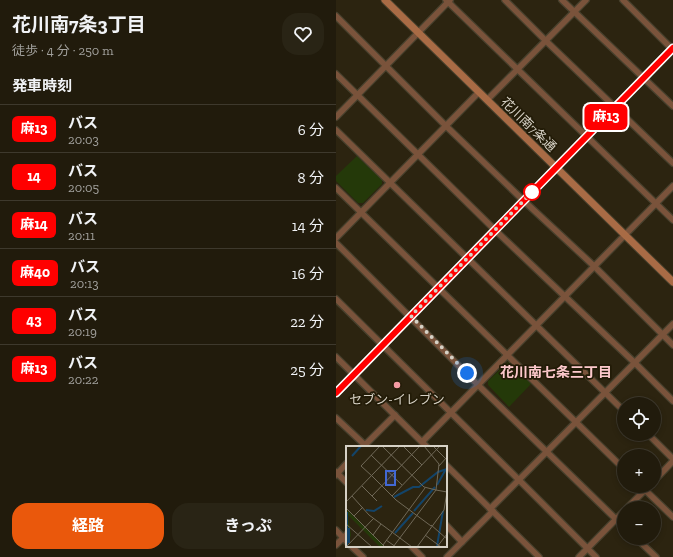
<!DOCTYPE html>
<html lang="ja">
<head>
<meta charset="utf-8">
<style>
	:root { --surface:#211b0c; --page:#292415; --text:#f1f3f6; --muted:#a2a19d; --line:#3e392d; --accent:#ea580c }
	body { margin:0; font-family:"Zilla Slab","Noto Sans JP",serif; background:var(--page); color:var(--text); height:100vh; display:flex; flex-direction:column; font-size:15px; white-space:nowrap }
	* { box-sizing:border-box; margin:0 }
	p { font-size:13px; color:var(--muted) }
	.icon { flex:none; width:22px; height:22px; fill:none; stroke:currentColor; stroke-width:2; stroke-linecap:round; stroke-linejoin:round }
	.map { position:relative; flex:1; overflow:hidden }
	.drawer { display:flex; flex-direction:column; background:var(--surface); width:336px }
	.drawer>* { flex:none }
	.badge { padding:0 8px; border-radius:6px; font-size:14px; line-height:26px }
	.controls { position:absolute; left:281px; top:397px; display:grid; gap:8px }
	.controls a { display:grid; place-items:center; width:44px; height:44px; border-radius:50%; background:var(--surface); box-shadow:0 2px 6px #0003,0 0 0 1px var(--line); font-size:20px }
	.you { position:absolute; width:20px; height:20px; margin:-10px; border:3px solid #fff; border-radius:50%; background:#1a73e8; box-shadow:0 0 0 6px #1a73e833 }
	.map>.badge { position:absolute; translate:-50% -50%; box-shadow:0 0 0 2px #fff }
	h2 { padding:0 12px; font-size:15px; line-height:36px }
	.round { display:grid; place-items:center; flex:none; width:42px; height:42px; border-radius:16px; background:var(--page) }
	.head { display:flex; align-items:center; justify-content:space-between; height:68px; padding:0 12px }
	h1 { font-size:19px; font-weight:700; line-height:30px }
	.button { display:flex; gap:8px; margin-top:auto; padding:8px 12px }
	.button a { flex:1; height:46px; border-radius:16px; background:var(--accent); color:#fff; font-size:16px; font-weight:700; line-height:46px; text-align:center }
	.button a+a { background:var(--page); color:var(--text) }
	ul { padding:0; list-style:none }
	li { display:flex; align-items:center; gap:12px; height:48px; padding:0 12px; border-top:1px solid var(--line) }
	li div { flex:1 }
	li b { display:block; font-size:15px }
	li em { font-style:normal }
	li .badge { min-width:44px; font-weight:700; text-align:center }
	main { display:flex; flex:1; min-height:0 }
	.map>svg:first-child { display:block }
</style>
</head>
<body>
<main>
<section class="drawer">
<div class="head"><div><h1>花川南7条3丁目</h1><p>徒歩 · 4 分 · 250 m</p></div><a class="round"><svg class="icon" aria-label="heart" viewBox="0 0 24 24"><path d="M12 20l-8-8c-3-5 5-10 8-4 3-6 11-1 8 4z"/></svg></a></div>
<h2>発車時刻</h2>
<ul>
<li><span class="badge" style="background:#f00;color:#fff">麻13</span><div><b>バス</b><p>20:03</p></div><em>6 分</em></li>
<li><span class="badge" style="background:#f00;color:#fff">14</span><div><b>バス</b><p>20:05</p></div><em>8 分</em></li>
<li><span class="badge" style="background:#f00;color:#fff">麻14</span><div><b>バス</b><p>20:11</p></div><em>14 分</em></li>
<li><span class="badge" style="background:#f00;color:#fff">麻40</span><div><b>バス</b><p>20:13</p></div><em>16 分</em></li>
<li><span class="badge" style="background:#f00;color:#fff">43</span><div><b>バス</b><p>20:19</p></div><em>22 分</em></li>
<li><span class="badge" style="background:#f00;color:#fff">麻13</span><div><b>バス</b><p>20:22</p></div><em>25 分</em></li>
</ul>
<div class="button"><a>経路</a><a>きっぷ</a></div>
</section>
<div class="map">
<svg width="337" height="557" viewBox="0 0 337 557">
	<rect width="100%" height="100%" fill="#2c2410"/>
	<!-- green -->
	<g fill="#243909">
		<path d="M21,156l25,24v4l-19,19h-5l-22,-22v-5z"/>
		<path d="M174,362l21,22 -22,23 -21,-22v-4l19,-18z"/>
	</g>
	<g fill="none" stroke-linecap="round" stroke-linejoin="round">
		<!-- street casing -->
		<g stroke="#47402d" stroke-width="8">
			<g id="street">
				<path d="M110,0l227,220"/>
				<path d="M169,0l41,41 127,122"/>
				<path d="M226,0l111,106"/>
				<path d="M287,0l50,50"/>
				<path d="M0,16l110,110 78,75 70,65 79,79"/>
				<path d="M0,74l159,156 140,133 38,38"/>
				<path d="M151,100l99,-100"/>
				<path d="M0,117l114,-117"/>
				<path d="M0,130l288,281"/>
				<path d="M0,188l288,281"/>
				<path d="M0,238l143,-146"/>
				<path d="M0,243l142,142 146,142"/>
				<path d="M0,299l183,181 77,77"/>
				<path d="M0,357l91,90"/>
				<path d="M0,418l31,29"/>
				<path d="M312,434l25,25"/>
				<path d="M86,442l251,-256"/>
				<path d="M27,447l32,-32"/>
				<path d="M110,465l93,92"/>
				<path d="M0,472l11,11"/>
				<path d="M0,475l11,-12"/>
				<path d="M318,481l19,-20"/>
				<path d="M305,486l32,31"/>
				<path d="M291,508l22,-22"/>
				<path d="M154,509l183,-185"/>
				<path d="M110,525l16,17"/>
				<path d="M0,530l11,12"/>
				<path d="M300,538l20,19"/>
				<path d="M0,545l11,-11"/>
				<path d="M15,546l12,11"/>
				<path d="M75,546l11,11"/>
				<path d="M111,557l46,-46"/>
				<path d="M243,557l45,-46"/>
			</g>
		</g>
		<!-- secondary casing -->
		<g stroke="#47402d" stroke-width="9">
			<g id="secondary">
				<path d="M49,0l288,282"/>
				<path d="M0,393l337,-345"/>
			</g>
		</g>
		<!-- street -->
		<use href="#street" stroke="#7a533b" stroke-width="5.5"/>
		<!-- secondary -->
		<use href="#secondary" stroke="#a96b45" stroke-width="7"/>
	</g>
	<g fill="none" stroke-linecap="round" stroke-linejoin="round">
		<!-- line casing -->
		<g stroke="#fff" stroke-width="9">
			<path id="line" d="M0,393l337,-345"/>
		</g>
		<!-- line -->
		<use href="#line" stroke="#f00" stroke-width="6"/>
		<!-- walk -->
		<path stroke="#d6d1c5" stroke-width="4" stroke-dasharray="0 7.2" d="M131,373l-56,-57 121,-124"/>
	</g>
	<!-- markers -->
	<circle fill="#fff" stroke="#f00" stroke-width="2" cx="196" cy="192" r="8"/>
	<circle fill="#f49aa2" stroke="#221b07" stroke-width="1.5" cx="61" cy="385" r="4"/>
	<g text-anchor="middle" stroke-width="3.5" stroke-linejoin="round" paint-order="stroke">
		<!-- street labels -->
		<g font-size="13" fill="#d6d1c5" stroke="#221b07">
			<text transform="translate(193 124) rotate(44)" y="5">花川南7条通</text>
		</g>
		<!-- poi labels -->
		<g font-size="13" fill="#d6d1c5" stroke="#221b07">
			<text x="61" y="404">セブン-イレブン</text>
		</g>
		<!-- neighbourhood labels -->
		<g font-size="14" font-weight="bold" fill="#fcc8cb" stroke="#221b07">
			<text x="220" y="377">花川南七条三丁目</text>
		</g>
	</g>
	<!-- overview -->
	<g transform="translate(10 446)">
		<rect width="101" height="101" fill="#2c2410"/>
		<path d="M0,63l39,38h-5l-32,-32 3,20 -4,12z" fill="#243909"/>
		<path fill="none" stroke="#134469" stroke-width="2" d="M6,10l9,-10M91,39l9,-16M48,51l19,-10h6l19,-15 9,-3M20,64l8,1 8,-5M68,65l21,-24M1,66v35M3,82v15M49,87l18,-20M91,100l6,-35"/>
		<path fill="none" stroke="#706958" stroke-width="1" d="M36,0l42,41 12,3M57,0l19,19M78,0l15,18 -3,26M87,0l14,14M25,9l31,30M93,20l8,-9M26,30l-11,-10 19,-20M26,30l24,24 35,26M16,40l15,15M6,50l17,19 43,32M26,50l48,-50M46,50l48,-50M0,56l54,-56M0,62l39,39M8,70l9,-9M0,78l26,23M85,79l16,14M27,89l8,-11M79,89l16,12M40,94l10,7M37,99l42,-57M0,101l28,-29M47,101l43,-57 11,2M71,101l27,-37 3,-18M91,101l10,-13"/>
		<path fill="#4268d4" fill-opacity="0.15" stroke="#4268d4" stroke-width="2" d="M40,25h9v14h-9z"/>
		<rect width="101" height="101" fill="none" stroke="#d6d1c5" stroke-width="2"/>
	</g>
</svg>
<div class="controls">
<a><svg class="icon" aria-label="locate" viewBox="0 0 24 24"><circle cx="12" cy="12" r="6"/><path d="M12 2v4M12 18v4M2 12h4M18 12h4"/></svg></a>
<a>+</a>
<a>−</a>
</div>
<div class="you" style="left:131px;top:373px"></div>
<b class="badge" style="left:270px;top:117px;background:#f00;color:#fff">麻13</b>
</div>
</main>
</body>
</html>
